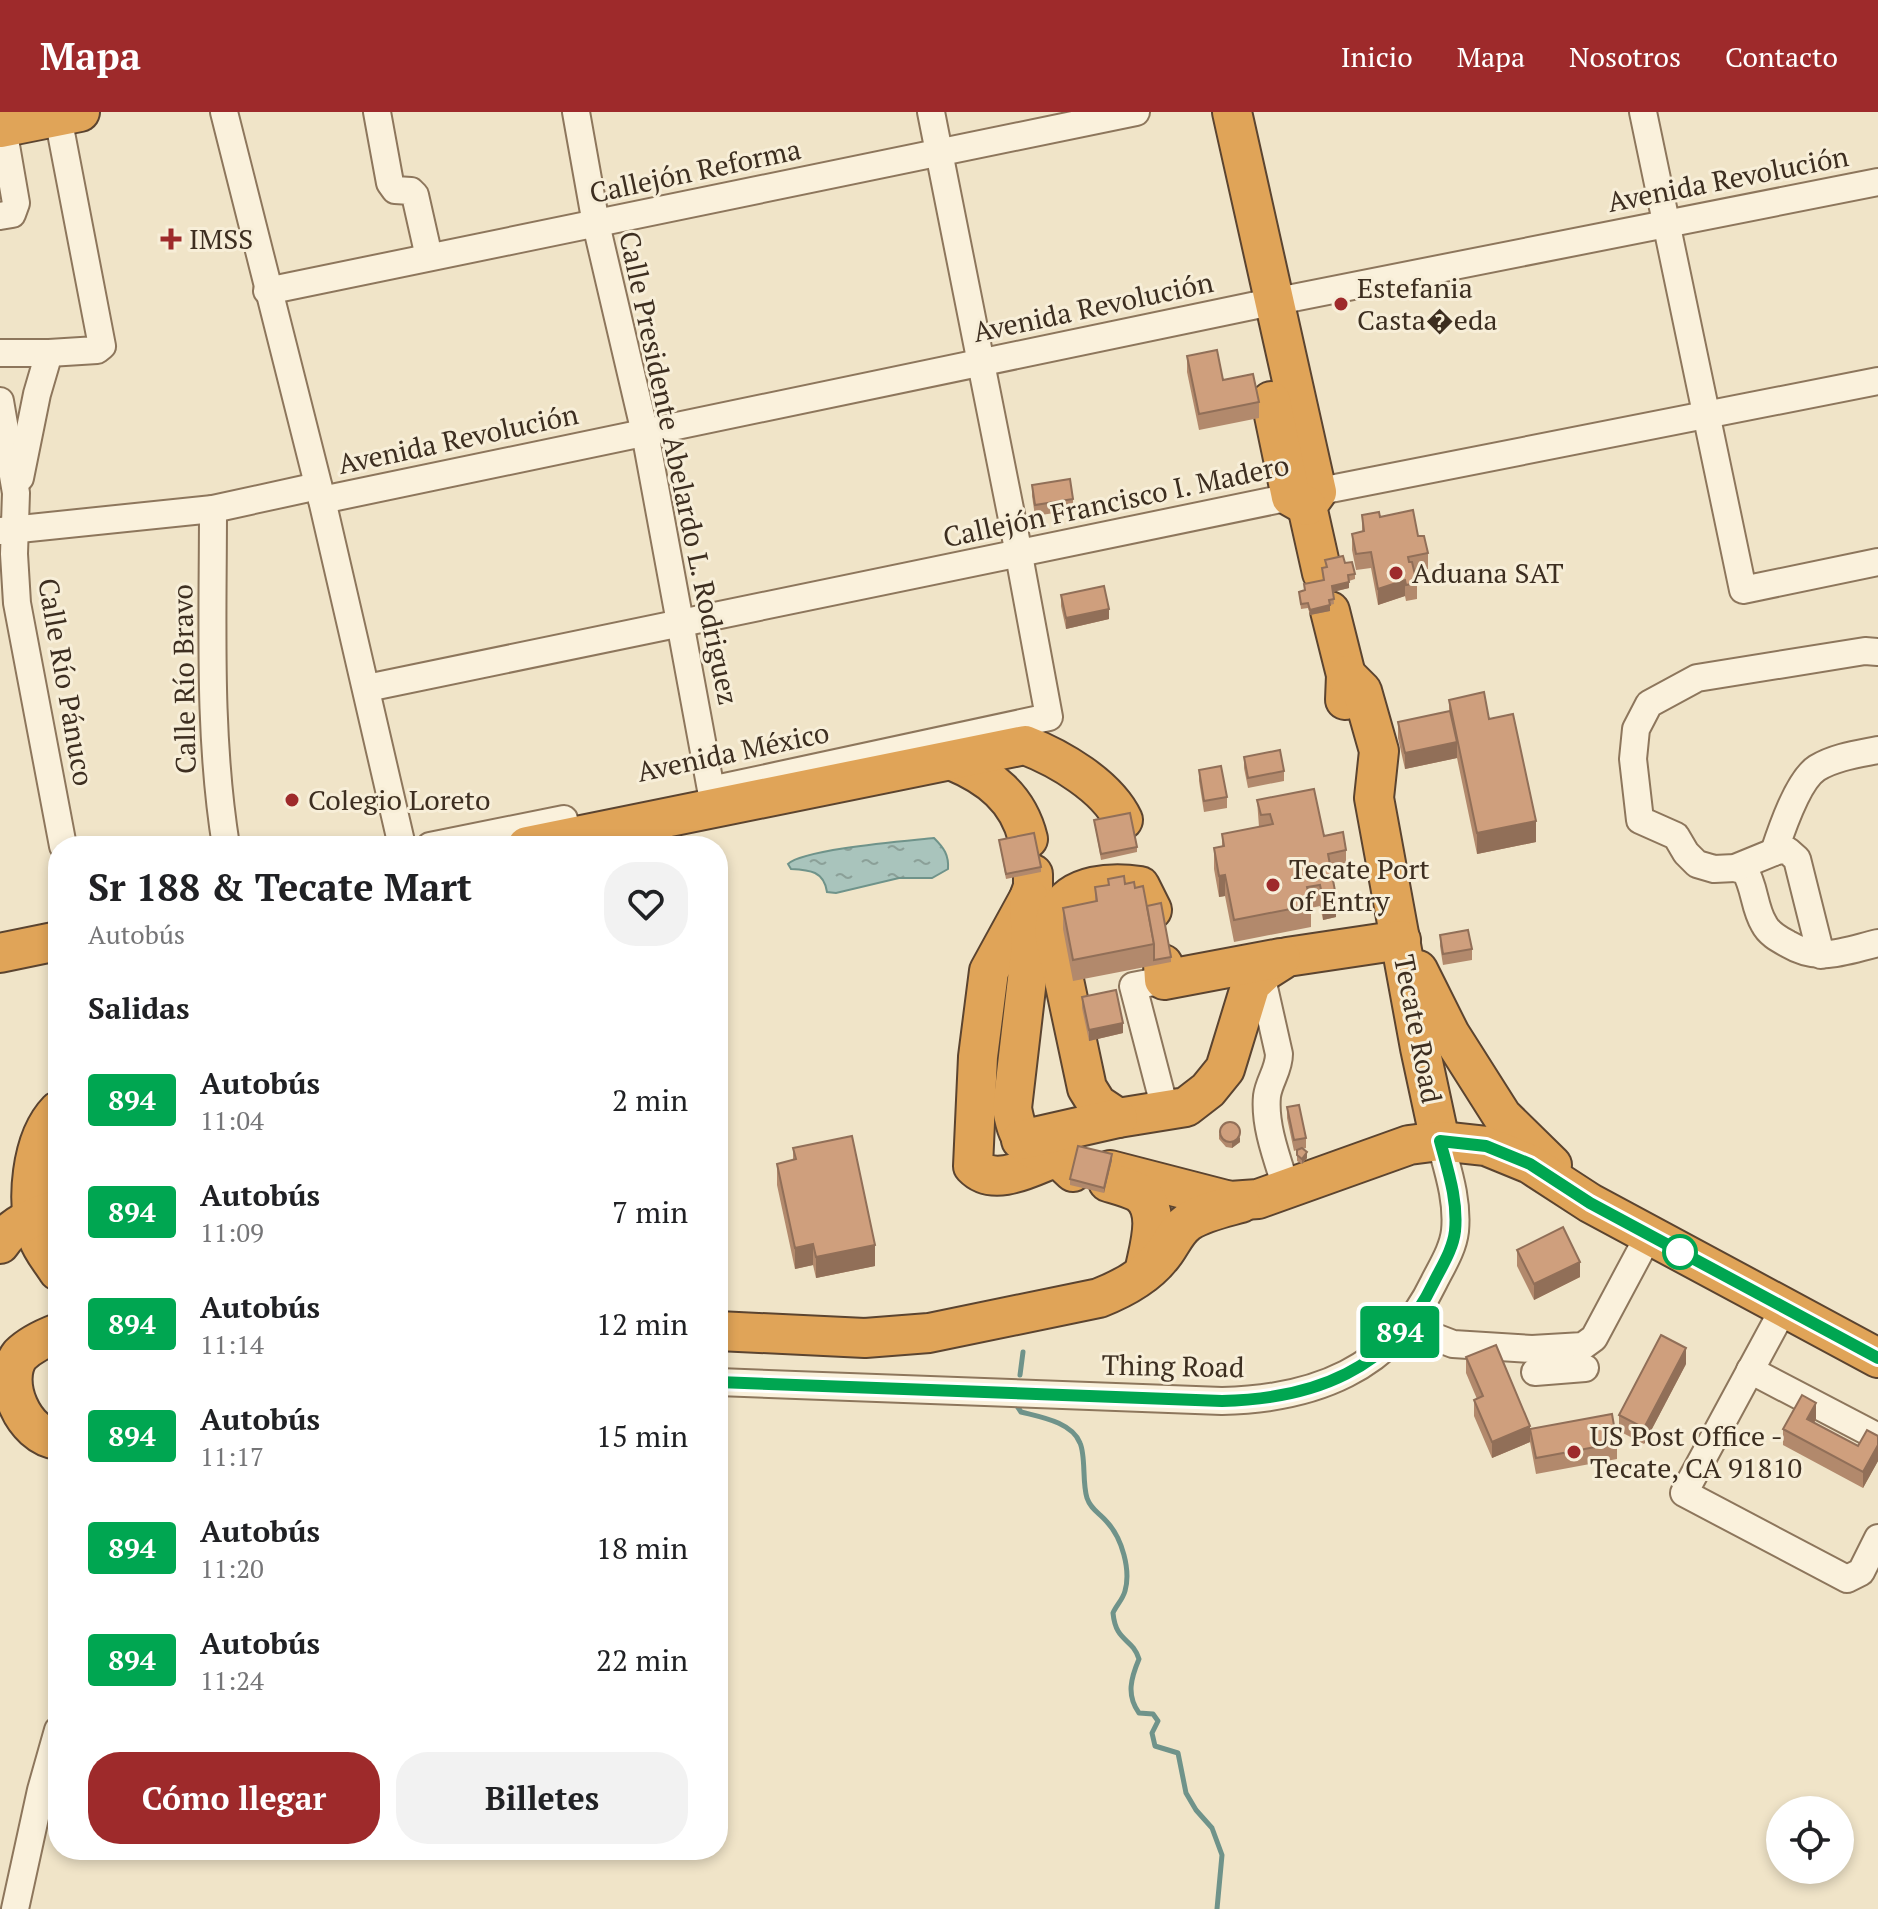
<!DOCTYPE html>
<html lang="es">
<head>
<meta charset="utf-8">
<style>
	:root { --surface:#fff; --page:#f2f2f2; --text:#202124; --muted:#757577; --accent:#9e2a2b }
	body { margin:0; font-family:"PT Serif",serif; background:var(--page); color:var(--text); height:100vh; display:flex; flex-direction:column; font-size:30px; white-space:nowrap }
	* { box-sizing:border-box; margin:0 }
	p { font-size:26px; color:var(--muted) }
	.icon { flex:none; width:44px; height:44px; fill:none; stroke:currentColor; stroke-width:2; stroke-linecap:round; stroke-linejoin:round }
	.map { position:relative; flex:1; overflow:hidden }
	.side { position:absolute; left:48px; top:724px; width:680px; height:1024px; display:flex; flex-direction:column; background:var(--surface); border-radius:32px; box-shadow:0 4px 12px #0003 }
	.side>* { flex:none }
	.badge { padding:0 16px; border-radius:6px; font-size:28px; line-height:52px }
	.controls { position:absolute; left:1766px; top:1684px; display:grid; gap:16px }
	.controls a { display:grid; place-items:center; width:88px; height:88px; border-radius:50%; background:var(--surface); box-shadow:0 4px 12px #0003; font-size:40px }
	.map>.badge { position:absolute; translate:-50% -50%; box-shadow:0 0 0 4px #fff }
	h2 { padding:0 40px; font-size:30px; line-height:72px }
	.round { display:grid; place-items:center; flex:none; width:84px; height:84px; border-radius:32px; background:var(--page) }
	.summary { display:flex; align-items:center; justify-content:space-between; height:136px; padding:0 40px }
	h1 { font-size:38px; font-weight:600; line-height:60px }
	.cta { display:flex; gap:16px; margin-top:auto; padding:16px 40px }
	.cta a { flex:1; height:92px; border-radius:32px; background:var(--accent); color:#fff; font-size:32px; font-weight:600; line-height:92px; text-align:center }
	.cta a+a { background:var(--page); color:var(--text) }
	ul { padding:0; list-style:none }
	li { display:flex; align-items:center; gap:24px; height:112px; padding:0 40px }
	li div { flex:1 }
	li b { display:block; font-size:30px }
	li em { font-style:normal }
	li .badge { min-width:88px; font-weight:700; text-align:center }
	header { display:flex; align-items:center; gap:48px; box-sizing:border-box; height:112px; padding:0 40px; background:var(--accent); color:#fff }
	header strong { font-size:38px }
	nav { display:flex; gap:44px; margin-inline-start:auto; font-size:28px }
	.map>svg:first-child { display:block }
</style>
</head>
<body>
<header>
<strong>Mapa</strong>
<nav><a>Inicio</a><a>Mapa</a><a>Nosotros</a><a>Contacto</a></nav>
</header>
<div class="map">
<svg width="1878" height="1797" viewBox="0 0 1878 1797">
	<defs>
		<pattern id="water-ripples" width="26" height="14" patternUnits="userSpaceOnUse" patternTransform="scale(2)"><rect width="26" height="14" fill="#a9c4bc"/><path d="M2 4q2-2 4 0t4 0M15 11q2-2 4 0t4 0" fill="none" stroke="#8ba098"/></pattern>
	</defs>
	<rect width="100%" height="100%" fill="#f0e4c8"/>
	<!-- water -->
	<path fill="url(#water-ripples)" stroke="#6f938a" stroke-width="2" d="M934,726c10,10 15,17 14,31l-16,9h-33l-63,15 -9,-1c-3,-21 -17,-22 -36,-23l-3,-5c16,-15 119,-23 146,-26z"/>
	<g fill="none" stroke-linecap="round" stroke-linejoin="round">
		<!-- stream -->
		<g stroke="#6f938a" stroke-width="5">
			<path d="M1020,1263l3,-23"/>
			<path d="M1017,1294l4,6c19,5 51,10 59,31 6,13 2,40 7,55 4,12 13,15 20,24 15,16 24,48 18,69 -2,8 -9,15 -12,22 3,30 19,24 26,46 -8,19 -13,36 0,54l14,1 5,7 -6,12 3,13 23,7 8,40 10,17 16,18 10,27 -5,54"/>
		</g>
		<!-- minor casing -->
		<g stroke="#8d765c" stroke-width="30">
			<g id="minor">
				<path d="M224,0l98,388 80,346"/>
				<path d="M377,0l13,71 5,7 16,1 4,4 14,62"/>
				<path d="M576,0l20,112 49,209 66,357"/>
				<path d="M1643,0l100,478 135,-28"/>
				<path d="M0,104l12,-2 4,-11 -13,-75"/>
				<path d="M267,179l869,-179"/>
				<path d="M0,241h49l48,-3 5,-4 -44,-229"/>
				<path d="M0,289l16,92 -2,61 3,49 46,243"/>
				<path d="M20,366l17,-84 12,-41"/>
				<path d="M322,388l930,-194 626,-124"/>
				<path d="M213,397c0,113 -5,225 13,337"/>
				<path d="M0,419l213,-22 105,-23"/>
				<path d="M367,576l938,-194 573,-113"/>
				<path d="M720,676l329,-71 -33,-178 -85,-427"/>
				<path d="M430,734l134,-27"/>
				<path d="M1774,740c7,-21 24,-72 43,-84 18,-11 41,-14 61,-18"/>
				<path d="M1735,756l10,3c10,16 9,37 19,53 5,10 15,15 24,20 32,19 56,7 90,-1"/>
				<path d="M1821,843l-24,-96 -9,-8 -9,-1 -44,18 -21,1 -17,-5 -11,-11 -10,-17 -36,-16 -7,-61 3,-30 13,-25 48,-26 168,-27 13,1"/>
				<path d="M1261,862l18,80c0,16 -10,27 -12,42 -3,30 11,65 20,94"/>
				<path d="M1164,868l-31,6 32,123"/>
				<path d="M1784,1196l-100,185 163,86 14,-7 17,-34"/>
				<path d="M1406,1214l47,18 79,5 51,-3 11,-8 55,-103"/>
				<path d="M1750,1258l128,67"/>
				<path d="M1535,1260l50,-4"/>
				<path d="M718,1270l504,19c91,-2 170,-31 212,-119 8,-16 19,-33 21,-51 3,-31 -7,-60 -15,-90"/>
				<path d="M15,1797l26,-119 17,-60"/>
			</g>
		</g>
		<!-- highway casing -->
		<g stroke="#5b4430" stroke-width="42">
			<g id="highway">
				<path d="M1232,0l85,380 -10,14 15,67"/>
				<path d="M0,16l80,-16"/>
				<path d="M1271,289l20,96 16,9"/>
				<path d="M1330,499l16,64 -1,25"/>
				<path d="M1346,563l16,16 17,60 -5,47 46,250 20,93"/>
				<path d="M953,649c36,15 65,37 75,78"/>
				<path d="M527,734l498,-101c34,13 82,41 98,75"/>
				<path d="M1033,762v13l-4,11 -40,73 -11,86 -5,109c22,23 61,-1 84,-9l16,15"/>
				<path d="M1029,786l2,47 -19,163c7,40 18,43 57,52"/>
				<path d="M1152,798l-12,-24c-27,-4 -68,-3 -82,26 -4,7 -3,17 -3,26l32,150 10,16 21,14 68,-11 22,-17 17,-21 26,-85 14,-13 22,-14 114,-17"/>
				<path d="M0,841l58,-12"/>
				<path d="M1163,852l1,16 117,-22"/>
				<path d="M1418,858l32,64 52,82 50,49"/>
				<path d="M58,999c-27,28 -33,92 -20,127 4,12 14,23 20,33"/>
				<path d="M1021,1028l97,-22"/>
				<path d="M1110,1058l120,31 28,-2 151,-54 31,-4 46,5 44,18 60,39 288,155"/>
				<path d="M1108,1070c10,3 22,6 31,11 24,17 9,57 5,80"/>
				<path d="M0,1132c13,-20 33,-27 55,-34"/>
				<path d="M718,1219l147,7 64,-5 170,-35c23,-9 46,-21 62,-41 10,-11 14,-26 27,-35 15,-10 35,-14 53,-19"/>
				<path d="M58,1221c-13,5 -28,12 -38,22 -20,26 3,81 38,85"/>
			</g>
		</g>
		<!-- minor -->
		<use href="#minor" stroke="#faf1dc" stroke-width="26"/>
		<!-- highway -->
		<use href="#highway" stroke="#e0a458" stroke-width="38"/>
	</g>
	<!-- wall -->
	<g fill="#b2896c">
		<path d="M1187,244l72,46v16l-60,12 -12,-58z"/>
		<path d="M1032,373l41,14v11l-38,6 -3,-20z"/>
		<path d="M1362,403l18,2 38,19 10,17v16l-13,3 2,11v16l-11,2 -1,-5 -27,9 -7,-37 -15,2 -4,-20v-16l10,-3z"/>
		<path d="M1325,448l20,3 10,11v5l-6,2v7l-16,4 1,12 -4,1v6l-20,4 -2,-7 -7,1 -2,-17 5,-1v-7l19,-4 -1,-12 4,-1z"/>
		<path d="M1061,483l48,24 -43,10 -5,-23z"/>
		<path d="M1449,588l40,19 47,123 -59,12 -20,-96 -52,11 -7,-31v-16l51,-10z"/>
		<path d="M1244,645l40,14v10l-36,7 -4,-20z"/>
		<path d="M1199,658l28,27v11l-23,4 -5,-31z"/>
		<path d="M1257,688l67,36 22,14v21l-14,3 4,43 -13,3 -3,-14 -9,2v19l-77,15 -9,-46 -6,1 -5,-28v-21l8,-2v-12l37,-7z"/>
		<path d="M1094,708l43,27v5l-36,8z"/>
		<path d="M999,728l42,27v5l-35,7z"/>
		<path d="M1108,767l27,9 12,18 24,51v5l-98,19 -10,-52v-21l32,-6v-15l13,-2z"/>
		<path d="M1440,823l32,14v11l-29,5 -3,-19z"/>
		<path d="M1082,885l41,36 -34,8 -7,-33z"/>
		<path d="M1287,995l19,31v10l-3,1 4,9 -5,6 -5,-3v-11l-3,1 -7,-33z"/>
		<path d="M1219,1022l21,8 -8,6 -6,-1 -7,-8z"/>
		<path d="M793,1036l82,118 -59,12 -3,-13 -18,4 -18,-84v-21l16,-4z"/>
		<path d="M1112,1048l-8,33 -34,-8v-6z"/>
		<path d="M1517,1138l63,27 -46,23 -17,-34z"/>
		<path d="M1466,1245l64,72 87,14v16l-81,15 -6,-32 -38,16 -18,-42v-16l3,-1 -11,-26z"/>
		<path d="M1686,1252l-42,80 -25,-13v-16z"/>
		<path d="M1816,1307l-2,4 44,23 20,-10v25l-15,27 -80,-43v-16z"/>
	</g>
	<!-- shaded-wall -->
	<g fill="#916f58">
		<path d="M1405,468v16l-27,9v-16z"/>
		<path d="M1349,470v6l-17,4v-6z"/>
		<path d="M1330,493v6l-20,4v-5z"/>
		<path d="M1109,497v10l-43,10v-11z"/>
		<path d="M1457,630v16l-52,11v-16z"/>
		<path d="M1536,709v21l-59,12v-21z"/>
		<path d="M1225,763v21l-6,1v-21z"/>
		<path d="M1336,784v21l-13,3v-21z"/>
		<path d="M1123,911v10l-34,8v-11z"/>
		<path d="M1240,1025v5l-8,6v-6z"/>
		<path d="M1307,1040v6l-5,6v-5z"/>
		<path d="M1112,1042v6l-8,33v-5z"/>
		<path d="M813,1132v21l-18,4v-21z"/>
		<path d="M875,1133v21l-59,12v-21z"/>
		<path d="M1580,1150v15l-46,23v-16z"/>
		<path d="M1686,1236v16l-42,80v-16z"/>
		<path d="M1816,1291v16l-9,16v-16z"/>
		<path d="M1530,1314v16l-38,16v-16z"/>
		<path d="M1878,1333v16l-15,27v-16z"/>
	</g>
	<!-- building -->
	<g fill="#cf9f7d" stroke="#916f58" stroke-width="2">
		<path d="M1217,238l6,30 30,-6 6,28 -60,12 -12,-58z"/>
		<path d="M1070,367l3,20 -38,6 -3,-20z"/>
		<path d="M1413,398l5,26h6l4,17 -20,4 1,5h3l5,21 -11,2 -1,-5 -27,9 -7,-37 -15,2 -4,-20 12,-3 -2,-16 17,-3 1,5z"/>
		<path d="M1343,444l2,7 7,-1 3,12 -7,1 1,7 -17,4 2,13 -5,1 1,5 -20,5 -2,-7 -7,1 -2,-12 6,-2 -1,-6 20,-4 -2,-12 5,-1 -2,-7z"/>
		<path d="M1104,474l5,23 -43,9 -5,-23z"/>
		<path d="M1484,580l5,27 24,-5 23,107 -59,12 -28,-133z"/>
		<path d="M1450,599l7,31 -52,11 -7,-31z"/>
		<path d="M1280,638l4,21 -36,7 -4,-21z"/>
		<path d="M1221,654l6,31 -23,4 -5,-31z"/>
		<path d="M1314,677l10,47 19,-4 3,18 -18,4 8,42 -13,3 -3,-14 -13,2 4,18 -77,15 -9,-45 -6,1 -5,-28 10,-2 -2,-12 51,-10 -3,-10 -9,1 -4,-15z"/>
		<path d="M1130,701l7,34 -36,7 -7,-34z"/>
		<path d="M1034,721l7,34 -35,7 -7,-34z"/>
		<path d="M1124,764l1,8 9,-2 1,6 8,-2 11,58 -81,16 -10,-52 34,-7 -2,-14 14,-2 -1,-6z"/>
		<path d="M1161,791l10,54 -17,3v-16l-7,-38z"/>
		<path d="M1468,818l4,19 -29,5 -3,-19z"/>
		<path d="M1116,878l7,33 -34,7 -7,-33z"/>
		<path d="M1299,993l7,33 -12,2 -7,-33z"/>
		<circle cx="1230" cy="1020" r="10"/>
		<path d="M852,1024l23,109 -59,12 -3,-13 -18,4 -18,-84 19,-5 -3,-11z"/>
		<path d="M1078,1034l34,8 -8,34 -34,-9z"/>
		<path d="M1302,1036l5,4 -5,7 -5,-4v-5z"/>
		<path d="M1563,1115l17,35 -46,22 -17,-34z"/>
		<path d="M1661,1223l25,13 -42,80 -25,-13z"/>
		<path d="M1496,1233l34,81 -38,16 -18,-42 9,-4 -17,-39z"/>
		<path d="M1802,1283l14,8 -9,16 51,27 9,-16 11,6v9l-15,27 -80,-43z"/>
		<path d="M1612,1302l5,29 -81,15 -6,-29z"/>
	</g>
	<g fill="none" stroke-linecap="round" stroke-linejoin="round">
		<!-- line casing -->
		<g stroke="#fff" stroke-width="18">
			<path id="line" d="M718,1270l504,19c91,-2 170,-31 212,-119 8,-16 19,-33 21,-51 3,-31 -7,-60 -15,-90l46,5 44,18 60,39 288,155"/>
		</g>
		<!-- line -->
		<use href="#line" stroke="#00a651" stroke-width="12"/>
	</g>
	<!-- markers -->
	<g fill="#9e2a2b" stroke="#f7eed8" stroke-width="3">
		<path d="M167 115h8v8h8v8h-8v8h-8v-8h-8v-8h8z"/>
		<circle cx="1341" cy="192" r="8"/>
		<circle cx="1396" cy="461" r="8"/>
		<circle cx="292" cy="688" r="8"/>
		<circle cx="1273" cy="773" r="8"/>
		<circle cx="1574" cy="1340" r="8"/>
	</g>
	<circle fill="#fff" stroke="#00a651" stroke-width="4" cx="1680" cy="1140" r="16"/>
	<g text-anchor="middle" stroke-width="6" stroke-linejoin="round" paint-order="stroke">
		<!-- street labels -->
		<g font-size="28" fill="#3d2e20" stroke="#f7eed8">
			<text transform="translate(695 59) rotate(-12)" y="10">Callejón Reforma</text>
			<text transform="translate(1728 67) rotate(-11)" y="10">Avenida Revolución</text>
			<text transform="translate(1093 195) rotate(-12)" y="10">Avenida Revolución</text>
			<text transform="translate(458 327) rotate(-12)" y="10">Avenida Revolución</text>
			<text transform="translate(679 356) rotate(78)" y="10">Calle Presidente Abelardo L. Rodriguez</text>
			<text transform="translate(1116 389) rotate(-12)" y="10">Callejón Francisco I. Madero</text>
			<text transform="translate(184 567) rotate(-91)" y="10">Calle Río Bravo</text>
			<text transform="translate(66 570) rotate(80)" y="10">Calle Río Pánuco</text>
			<text transform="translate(733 640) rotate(-12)" y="10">Avenida México</text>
			<text transform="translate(1418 917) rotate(79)" y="10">Tecate Road</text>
			<text transform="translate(1173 1254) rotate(1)" y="10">Thing Road</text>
		</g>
		<!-- poi labels -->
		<g font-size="28" fill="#3d2e20" stroke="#f7eed8" text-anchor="start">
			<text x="189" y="137">IMSS</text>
			<text x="1357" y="186">Estefania<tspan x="1357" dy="32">Casta�eda</tspan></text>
			<text x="1412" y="471">Aduana SAT</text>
			<text x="308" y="698">Colegio Loreto</text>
			<text x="1289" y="767">Tecate Port<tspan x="1289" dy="32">of Entry</tspan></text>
			<text x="1590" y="1334">US Post Office -<tspan x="1590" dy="32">Tecate, CA 91810</tspan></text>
		</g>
	</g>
</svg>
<div class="controls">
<a><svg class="icon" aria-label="locate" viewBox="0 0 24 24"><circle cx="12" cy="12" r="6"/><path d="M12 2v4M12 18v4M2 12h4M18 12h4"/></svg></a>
</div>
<b class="badge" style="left:1400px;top:1220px;background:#00a651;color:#fff">894</b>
<section class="side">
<div class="summary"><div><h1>Sr 188 &amp; Tecate Mart</h1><p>Autobús</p></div><a class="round"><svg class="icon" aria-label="heart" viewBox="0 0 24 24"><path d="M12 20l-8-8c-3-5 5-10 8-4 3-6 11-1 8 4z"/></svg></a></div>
<h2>Salidas</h2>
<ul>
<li><span class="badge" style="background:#00a651;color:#fff">894</span><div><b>Autobús</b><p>11:04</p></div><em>2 min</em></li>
<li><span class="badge" style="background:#00a651;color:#fff">894</span><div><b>Autobús</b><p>11:09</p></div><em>7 min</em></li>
<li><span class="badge" style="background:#00a651;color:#fff">894</span><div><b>Autobús</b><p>11:14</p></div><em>12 min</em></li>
<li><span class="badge" style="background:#00a651;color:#fff">894</span><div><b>Autobús</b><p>11:17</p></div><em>15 min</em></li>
<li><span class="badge" style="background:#00a651;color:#fff">894</span><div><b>Autobús</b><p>11:20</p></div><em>18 min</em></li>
<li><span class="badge" style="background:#00a651;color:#fff">894</span><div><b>Autobús</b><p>11:24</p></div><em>22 min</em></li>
</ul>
<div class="cta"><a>Cómo llegar</a><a>Billetes</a></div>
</section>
</div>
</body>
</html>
